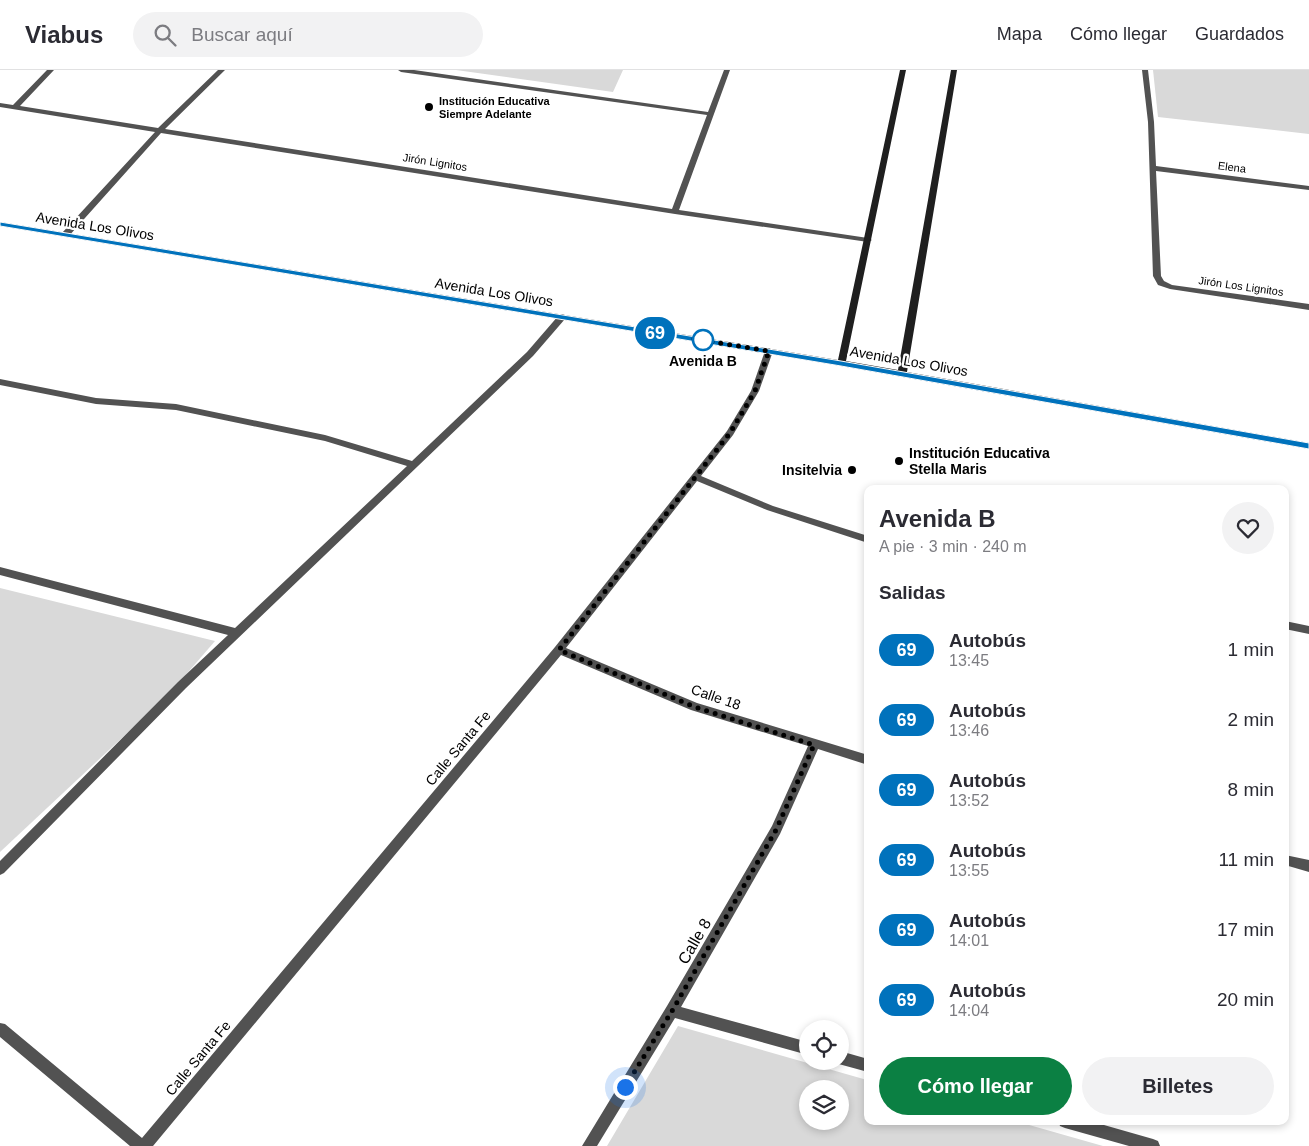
<!DOCTYPE html>
<html lang="es">
<head>
<meta charset="utf-8">
<style>
	:root { --surface:#fff; --page:#f2f2f3; --text:#2b2b33; --muted:#7c7c81; --line:#e1e1e2; --accent:#0b8043 }
	body { margin:0; font-family:Arial,sans-serif; background:var(--page); color:var(--text); height:100vh; display:flex; flex-direction:column; font-size:19px; white-space:nowrap }
	* { box-sizing:border-box; margin:0 }
	p { font-size:16px; color:var(--muted) }
	.icon { flex:none; width:28px; height:28px; fill:none; stroke:currentColor; stroke-width:2; stroke-linecap:round; stroke-linejoin:round }
	.map { position:relative; flex:1; overflow:hidden }
	.panel { position:absolute; left:864px; top:415px; width:425px; height:640px; display:flex; flex-direction:column; background:var(--surface); border-radius:10px; box-shadow:0 2px 8px #0003 }
	.panel>* { flex:none }
	.badge { padding:0 10px; border-radius:16px; font-size:18px; line-height:32px }
	.buttons { position:absolute; left:799px; top:950px; display:grid; gap:10px }
	.buttons a { display:grid; place-items:center; width:50px; height:50px; border-radius:50%; background:var(--surface); box-shadow:0 2px 8px #0003; font-size:25px }
	.you { position:absolute; width:25px; height:25px; margin:-12px; border:4px solid #fff; border-radius:50%; background:#1a73e8; box-shadow:0 0 0 8px #1a73e833 }
	.map>.badge { position:absolute; translate:-50% -50%; box-shadow:0 0 0 2px #fff }
	h2 { padding:0 15px; font-size:19px; line-height:45px }
	.round { display:grid; place-items:center; flex:none; width:52px; height:52px; border-radius:26px; background:var(--page) }
	.headline { display:flex; align-items:center; justify-content:space-between; height:85px; padding:0 15px }
	h1 { font-size:24px; font-weight:700; line-height:38px }
	.cta { display:flex; gap:10px; margin-top:auto; padding:10px 15px }
	.cta a { flex:1; height:58px; border-radius:30px; background:var(--accent); color:#fff; font-size:20px; font-weight:700; line-height:58px; text-align:center }
	.cta a+a { background:var(--page); color:var(--text) }
	ul { padding:0; list-style:none }
	li { display:flex; align-items:center; gap:15px; height:70px; padding:0 15px }
	li div { flex:1 }
	li b { display:block; font-size:19px }
	li em { font-style:normal }
	li .badge { min-width:55px; font-weight:700; text-align:center }
	header { display:flex; align-items:center; gap:30px; box-sizing:border-box; height:70px; padding:0 25px; background:var(--surface); border-bottom:1px solid var(--line) }
	header strong { font-size:24px }
	nav { display:flex; gap:28px; margin-inline-start:auto; font-size:18px }
	.search { width:350px; height:45px; background:var(--page); display:flex; align-items:center; gap:12px; box-sizing:border-box; padding:0 18px; border-radius:28px; color:var(--muted); font-size:19px }
	.map>svg:first-child { display:block }
</style>
</head>
<body>
<header>
<strong>Viabus</strong>
<div class="search"><svg class="icon" aria-label="search" viewBox="0 0 24 24"><circle cx="10" cy="10" r="6"/><path d="M15 15l6 6"/></svg>Buscar aquí</div>
<nav><a>Mapa</a><a>Cómo llegar</a><a>Guardados</a></nav>
</header>
<div class="map">
<svg width="1309" height="1076" viewBox="0 0 1309 1076">
	<rect width="100%" height="100%" fill="#fff"/>
	<!-- green -->
	<g fill="#d9d9d9" fill-rule="evenodd">
		<path d="M456,0h167l-10,22z"/>
		<path d="M1153,0h156v64l-151,-17z"/>
		<path d="M0,518l215,53 -44,51 -171,160z"/>
		<path d="M678,956l189,54 1,41h147l88,25h-496zM808,1019h32v32h-32z"/>
	</g>
	<g fill="none" stroke-linecap="round" stroke-linejoin="round">
		<!-- street -->
		<g fill="#525252" fill-rule="evenodd">
			<path d="M47,0h7l-34,36 138,22 60,-58h7l-60,59 507,80 35,-94 -306,-43 -3,-2h16l294,42 16,-42h6l-51,140 189,28 4,2 -4,2 -193,-28 -514,-81 -93,104h-3l-4,-2 1,-2 93,-101 -155,-25v-4l13,2z"/>
			<path d="M1142,0h6l6,52 2,44 153,20v4l-153,-19 5,105 3,5 8,4 137,19v6l-139,-21 -12,-4 -5,-9 -5,-154z"/>
			<path d="M562,244l3,1v4l-32,37 -347,332 -182,185 -4,2v-14l178,-179 50,-47 -228,-60v-8l235,61 172,-162 -82,-25 -149,-31 -80,-6 -96,-19v-6l96,19 80,6 149,31 87,26 115,-109 32,-37z"/>
			<path d="M769,278l4,3 -14,40 -26,44 -32,41 72,30 95,30v7l-101,-33 -70,-29 -131,167 131,55 171,52v10l-50,-16 -38,85 -99,173 127,35v13l-133,-37 -78,128h-15l85,-140 105,-180 36,-80 -117,-36 -130,-55 -408,491h-23l-130,-109v-14l5,1 137,114 413,-491 172,-216 24,-40 14,-40z"/>
			<path d="M1285,551l24,5v8l-24,-5z"/>
			<path d="M1285,785l24,5v12l-24,-7z"/>
			<path d="M840,981l28,8v13l-33,-9v-2h5z"/>
			<path d="M1058,1051h32l63,18 5,2 2,5h-31l-64,-18 -5,-2z"/>
		</g>
		<!-- secondary -->
		<path fill="#1f1f1f" fill-rule="evenodd" d="M900,0h6l-60,291 52,9 53,-300h6l-50,302 402,71v6l-468,-83 -841,-140v-4l838,138z"/>
	</g>
	<!-- line -->
	<path fill="#0072bc" stroke="#fff" d="M0,152l841,139 468,82v6l-468,-83 -841,-140z"/>
	<g fill="none" stroke-linecap="round" stroke-linejoin="round">
		<!-- walk -->
		<path stroke="#000" stroke-width="5" stroke-dasharray="0 9" d="M625,1017l47,-76 104,-181 38,-85 -119,-38 -136,-57 171,-217 25,-42 14,-40 -75,-12 9,1"/>
	</g>
	<!-- markers -->
	<g fill="#000" stroke="#fff" stroke-width="2">
		<circle cx="429" cy="37" r="5"/>
		<circle cx="899" cy="391" r="5"/>
		<circle cx="852" cy="400" r="5"/>
	</g>
	<circle fill="#fff" stroke="#0072bc" stroke-width="2.5" cx="703" cy="270" r="10"/>
	<g text-anchor="middle" stroke-width="4.5" stroke-linejoin="round" paint-order="stroke">
		<!-- far-poi labels -->
		<g font-size="11" font-weight="bold" fill="#000" stroke="#fff" text-anchor="start">
			<text x="439" y="35">Institución Educativa<tspan x="439" dy="13">Siempre Adelante</tspan></text>
		</g>
		<!-- far-street labels -->
		<g font-size="11" fill="#000" stroke="#fff">
			<text transform="translate(435 92) rotate(9)" y="4">Jirón Lignitos</text>
			<text transform="translate(1232 97) rotate(7)" y="4">Elena</text>
			<text transform="translate(1241 216) rotate(8)" y="4">Jirón Los Lignitos</text>
		</g>
		<!-- street labels -->
		<g font-size="14" fill="#000" stroke="#fff">
			<text transform="translate(95 156) rotate(9)" y="5">Avenida Los Olivos</text>
			<text transform="translate(494 222) rotate(9)" y="5">Avenida Los Olivos</text>
			<text transform="translate(909 291) rotate(10)" y="5">Avenida Los Olivos</text>
			<text transform="translate(716 627) rotate(19)" y="5">Calle 18</text>
			<text transform="translate(458 678) rotate(-50)" y="5">Calle Santa Fe</text>
			<text transform="translate(198 988) rotate(-50)" y="5">Calle Santa Fe</text>
		</g>
		<!-- stop labels -->
		<g font-size="14" font-weight="bold" fill="#000" stroke="#fff">
			<text x="703" y="296">Avenida B</text>
		</g>
		<!-- poi labels -->
		<g font-size="14" font-weight="bold" fill="#000" stroke="#fff" text-anchor="start">
			<text x="909" y="388">Institución Educativa<tspan x="909" dy="16">Stella Maris</tspan></text>
			<text x="842" y="405" text-anchor="end">Insitelvia</text>
		</g>
		<!-- near-street labels -->
		<g font-size="16" fill="#000" stroke="#fff">
			<text transform="translate(694 871) rotate(-60)" y="6">Calle 8</text>
		</g>
	</g>
</svg>
<div class="buttons">
<a><svg class="icon" aria-label="locate" viewBox="0 0 24 24"><circle cx="12" cy="12" r="6"/><path d="M12 2v4M12 18v4M2 12h4M18 12h4"/></svg></a>
<a><svg class="icon" aria-label="layers" viewBox="0 0 24 24"><path d="M12 4l9 5-9 5-9-5zM3 14l9 5 9-5"/></svg></a>
</div>
<div class="you" style="left:625px;top:1017px"></div>
<b class="badge" style="left:655px;top:263px;background:#0072bc;color:#fff">69</b>
<section class="panel">
<div class="headline"><div><h1>Avenida B</h1><p>A pie · 3 min · 240 m</p></div><a class="round"><svg class="icon" aria-label="heart" viewBox="0 0 24 24"><path d="M12 20l-8-8c-3-5 5-10 8-4 3-6 11-1 8 4z"/></svg></a></div>
<h2>Salidas</h2>
<ul>
<li><span class="badge" style="background:#0072bc;color:#fff">69</span><div><b>Autobús</b><p>13:45</p></div><em>1 min</em></li>
<li><span class="badge" style="background:#0072bc;color:#fff">69</span><div><b>Autobús</b><p>13:46</p></div><em>2 min</em></li>
<li><span class="badge" style="background:#0072bc;color:#fff">69</span><div><b>Autobús</b><p>13:52</p></div><em>8 min</em></li>
<li><span class="badge" style="background:#0072bc;color:#fff">69</span><div><b>Autobús</b><p>13:55</p></div><em>11 min</em></li>
<li><span class="badge" style="background:#0072bc;color:#fff">69</span><div><b>Autobús</b><p>14:01</p></div><em>17 min</em></li>
<li><span class="badge" style="background:#0072bc;color:#fff">69</span><div><b>Autobús</b><p>14:04</p></div><em>20 min</em></li>
</ul>
<div class="cta"><a>Cómo llegar</a><a>Billetes</a></div>
</section>
</div>
</body>
</html>
